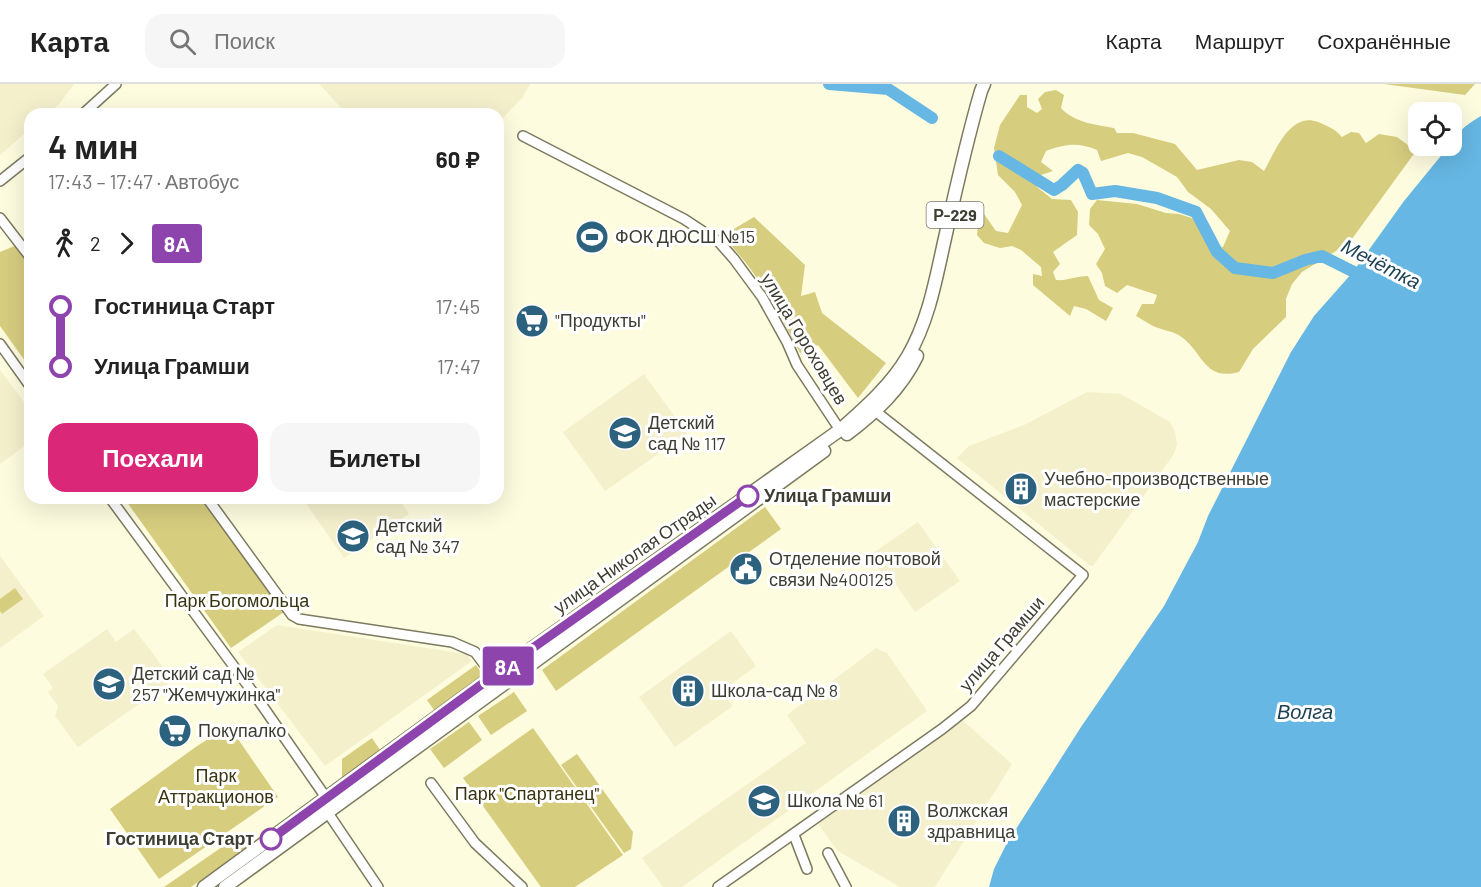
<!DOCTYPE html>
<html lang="ru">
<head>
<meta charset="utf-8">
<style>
	:root { --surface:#fff; --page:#f6f6f6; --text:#222; --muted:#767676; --line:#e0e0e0; --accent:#db2777 }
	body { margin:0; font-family:Barlow,sans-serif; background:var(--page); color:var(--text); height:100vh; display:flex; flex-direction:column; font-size:22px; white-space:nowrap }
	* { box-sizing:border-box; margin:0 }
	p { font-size:20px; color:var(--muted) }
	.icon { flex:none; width:33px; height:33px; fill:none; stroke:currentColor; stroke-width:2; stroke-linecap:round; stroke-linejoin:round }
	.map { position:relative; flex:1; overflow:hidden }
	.sheet { position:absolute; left:24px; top:24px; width:480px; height:396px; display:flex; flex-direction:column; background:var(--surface); border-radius:18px; box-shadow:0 6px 24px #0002 }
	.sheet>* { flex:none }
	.badge { padding:0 12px; border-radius:4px; font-size:21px; line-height:39px }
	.controls { position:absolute; left:1408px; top:18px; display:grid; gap:12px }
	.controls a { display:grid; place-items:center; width:54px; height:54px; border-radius:12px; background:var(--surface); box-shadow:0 6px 24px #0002; font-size:30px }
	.map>.badge { position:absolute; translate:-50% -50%; box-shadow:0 0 0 3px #fff }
	.legs { display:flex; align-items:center; gap:9px; height:66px; padding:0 24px; font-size:20px }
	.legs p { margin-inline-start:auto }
	.head { display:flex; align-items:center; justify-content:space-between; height:102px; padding:0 24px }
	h1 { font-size:33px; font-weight:600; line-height:45px }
	.cta { display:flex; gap:12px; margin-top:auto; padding:12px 24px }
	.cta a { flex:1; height:69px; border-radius:18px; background:var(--accent); color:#fff; font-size:24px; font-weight:600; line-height:69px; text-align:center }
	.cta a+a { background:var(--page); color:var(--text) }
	ul { padding:0 24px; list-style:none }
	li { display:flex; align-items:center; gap:21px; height:60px; font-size:22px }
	li i { display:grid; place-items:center; width:9px; height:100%; margin:0 8px; background:currentColor }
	li i::after { content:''; width:15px; height:15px; margin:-8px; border:4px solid; border-radius:50%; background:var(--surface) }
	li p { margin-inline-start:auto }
	li:first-child i { background:linear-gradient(#0000 50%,currentColor 0) }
	li:last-child i { background:linear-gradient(currentColor 50%,#0000 0) }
	header { display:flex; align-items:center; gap:36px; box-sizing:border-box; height:84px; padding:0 30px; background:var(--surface); border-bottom:2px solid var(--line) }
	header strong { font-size:28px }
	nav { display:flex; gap:33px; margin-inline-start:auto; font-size:21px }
	.search { width:420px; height:54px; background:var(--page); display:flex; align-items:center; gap:15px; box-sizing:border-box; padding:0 21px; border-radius:18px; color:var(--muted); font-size:22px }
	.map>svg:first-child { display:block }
</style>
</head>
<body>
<header>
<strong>Карта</strong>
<div class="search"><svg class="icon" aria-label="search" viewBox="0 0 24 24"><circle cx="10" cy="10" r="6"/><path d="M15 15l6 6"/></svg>Поиск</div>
<nav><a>Карта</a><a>Маршрут</a><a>Сохранённые</a></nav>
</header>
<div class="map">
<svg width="1481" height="803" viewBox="0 0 1481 803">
	<rect width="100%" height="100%" fill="#fefcdf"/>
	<!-- built -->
	<g fill="#f4f0cc">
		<path d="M0,0h74l-14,19 -12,11h-18v15l-30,26z"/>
		<path d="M319,0h211l-7,13 -21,22 -4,22v-27h-151z"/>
		<path d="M0,286l30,40v32l-30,22z"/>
		<path d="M644,290l43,60 -82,57 -42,-59z"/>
		<path d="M1087,308l34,2 49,28 5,10 2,12 -3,10 -81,112 -4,-1 -132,-107 12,-12 55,-21z"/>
		<path d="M311,414h87l11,16 -65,44 -39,-56z"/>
		<path d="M918,438l42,59 -45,31 -26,-37 -4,3 -16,-22z"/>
		<path d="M0,472l44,60 -44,32z"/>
		<path d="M277,541l189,29 6,7 -147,105 -87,-114z"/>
		<path d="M107,545l9,13 18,-13 39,51 -95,67 -23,-31 3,-10 -10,-14 5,-4 -10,-14z"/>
		<path d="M731,547l25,35 -34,25 11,15 -58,41 -36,-50z"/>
		<path d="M876,564l11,5 40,58 -245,176h-19l-21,-29 164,-115 -19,-28z"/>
		<path d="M962,636l50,44 -77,123h-35l-62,-36 -20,-27z"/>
	</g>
	<!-- green -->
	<g fill="#d6cd7f">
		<path d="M1384,0h91l-10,11z"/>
		<path d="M1056,6l8,5 -3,13c12,14 35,17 53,20l3,5h16l42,11 22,26 42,-10 13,2 12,9c11,-19 26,-60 54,-49 10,4 17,7 24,15l9,-5 8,1 7,10 13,-9 18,3 19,14 -67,92 -47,29 -10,12 -6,15v18l-33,32 -14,23c-34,9 -35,-17 -56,-34 -10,-8 -20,-7 -30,-12 -6,-3 -11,-7 -17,-10l6,-12h12l3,-9 -30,-10 -10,8 -12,-7 -3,-13 -6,-9 9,-15 -7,-15 -9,-9 1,-16 7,-9 40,4 29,9 13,1 16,5 8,14 7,16 13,-2 7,-16 -19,-22 -23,-17 -11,-15 -35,-20 -14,-4 -27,8 -4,-11c-20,-8 -31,-6 -51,1l-5,11 12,9 -12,4 -4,12 15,12 19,1 7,12 -1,23 -24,17 7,12 -7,8 3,8c11,1 20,-4 32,-4l11,24 14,8 -7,13 -20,-12 -12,-3 -4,10 -37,-31v-11l9,2 -1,-9 -20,-17 -9,-4 -12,2 -16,-5 -7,-8 2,-22 5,1 12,17 12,2 14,-28 -7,-13 -17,-17 -4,-27 6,-23 20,-30h7v12l10,6 5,-4 -4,-10 7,-7z"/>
		<path d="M754,133l51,48 -4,31 14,-4 7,21 64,50 -28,35 -40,-53 -18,8c-23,-44 -43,-82 -78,-117z"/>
		<path d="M17,161l13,18v105l-30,-42v-74z"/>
		<path d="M124,414h77l83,114 -53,36z"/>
		<path d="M765,423l16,22 -225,162 -14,-21z"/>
		<path d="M15,504l8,11 -21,15 -2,-3v-12z"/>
		<path d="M476,581l9,13 -49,35 -9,-13z"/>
		<path d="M514,608l13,19 -36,24 -13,-19z"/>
		<path d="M469,638l13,18 -38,28 -14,-19z"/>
		<path d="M229,642l49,71 -119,82 -49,-70 87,-63z"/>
		<path d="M533,644l90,127 -48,32h-34l-78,-109z"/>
		<path d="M372,654l10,15 -40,29v-23z"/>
		<path d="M577,670l56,78 -2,17 -7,4 -63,-88z"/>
		<path d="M238,752l10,11 -57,40h-27z"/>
	</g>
	<!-- water -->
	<path fill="#66b7e3" d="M1481,32v771h-492l5,-18 13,-26 74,-116 83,-121 34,-64 10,-26 83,-164 23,-36 39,-44 51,-71 45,-55h3c3,-14 17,-23 29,-30z"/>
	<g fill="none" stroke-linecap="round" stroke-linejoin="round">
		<!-- river -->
		<g stroke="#66b7e3" stroke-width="12">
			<path d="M829,0l59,5 44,29"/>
			<path d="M999,72l55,34 8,-5 16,-15 5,3 9,21 23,-3 42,7 39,14 21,40 18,16 38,5 32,-13 17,-4 46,23"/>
		</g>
		<!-- minor casing -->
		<g stroke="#7c7a60" stroke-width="12">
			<g id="minor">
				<path d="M83,30l33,-30"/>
				<path d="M523,52l161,83 35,23 15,17 28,38 25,45 10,23 43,65"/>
				<path d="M0,97l30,-24"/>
				<path d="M0,134l30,39"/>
				<path d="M0,260l30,42"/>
				<path d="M110,414l147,200 70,101 1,14 50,74"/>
				<path d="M207,414l85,117 7,4 153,23 23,10 18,24"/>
				<path d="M431,699l44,60 47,44"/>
				<path d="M794,751l13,34"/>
				<path d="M828,769l18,34"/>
				<path d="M718,803l224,-158 29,-23 112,-131 -213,-168"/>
			</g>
		</g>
		<!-- major casing -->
		<g stroke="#7c7a60" stroke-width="15">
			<g id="major">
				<path d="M847,350c29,-22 54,-45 70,-78"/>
				<path d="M204,803l289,-211 347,-246c26,-23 51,-45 68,-74 21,-36 28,-78 37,-118 11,-50 22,-99 36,-147l3,-7"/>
				<path d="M225,803l599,-436"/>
			</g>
		</g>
		<!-- minor -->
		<use href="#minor" stroke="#fff" stroke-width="9"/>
		<!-- major -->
		<use href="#major" stroke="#fff" stroke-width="12"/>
	</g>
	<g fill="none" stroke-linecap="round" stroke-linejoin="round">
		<!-- line-1 casing -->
		<g stroke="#fff" stroke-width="14">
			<path id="line-1" d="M271,755l222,-163 255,-180"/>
		</g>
		<!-- line-1 -->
		<use href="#line-1" stroke="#8e44ad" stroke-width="9"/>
	</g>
	<!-- icons -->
	<defs>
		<g id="stadium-disc" transform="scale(1.725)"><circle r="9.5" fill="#2d627e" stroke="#fff"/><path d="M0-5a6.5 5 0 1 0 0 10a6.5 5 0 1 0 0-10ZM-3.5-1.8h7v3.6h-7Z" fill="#fff"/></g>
		<g id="supermarket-disc" transform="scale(1.725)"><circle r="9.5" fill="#2d627e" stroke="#fff"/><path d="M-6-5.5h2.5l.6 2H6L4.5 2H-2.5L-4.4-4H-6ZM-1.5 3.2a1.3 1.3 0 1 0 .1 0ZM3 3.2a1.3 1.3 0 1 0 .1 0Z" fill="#fff"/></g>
		<g id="school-disc" transform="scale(1.725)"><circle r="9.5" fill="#2d627e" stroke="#fff"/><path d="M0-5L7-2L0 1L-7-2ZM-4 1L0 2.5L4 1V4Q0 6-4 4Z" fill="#fff"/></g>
		<g id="building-disc" transform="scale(1.725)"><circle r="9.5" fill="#2d627e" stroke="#fff"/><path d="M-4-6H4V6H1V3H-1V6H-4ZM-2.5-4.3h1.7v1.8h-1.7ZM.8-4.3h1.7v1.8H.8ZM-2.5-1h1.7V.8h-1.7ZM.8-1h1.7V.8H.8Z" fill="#fff"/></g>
		<g id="civic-disc" transform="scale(1.725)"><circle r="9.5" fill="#2d627e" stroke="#fff"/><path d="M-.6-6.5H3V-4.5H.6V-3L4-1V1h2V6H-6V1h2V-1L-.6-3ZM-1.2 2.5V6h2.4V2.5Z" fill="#fff"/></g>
	</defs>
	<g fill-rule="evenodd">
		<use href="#stadium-disc" x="592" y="153"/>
		<use href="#supermarket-disc" x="532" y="237"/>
		<use href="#school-disc" x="625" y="349"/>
		<use href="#building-disc" x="1021" y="405"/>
		<use href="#school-disc" x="353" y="452"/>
		<use href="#civic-disc" x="746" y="485"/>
		<use href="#school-disc" x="109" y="600"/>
		<use href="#building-disc" x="688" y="607"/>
		<use href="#supermarket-disc" x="175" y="647"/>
		<use href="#school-disc" x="764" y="717"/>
		<use href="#building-disc" x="904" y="737"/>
	</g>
	<!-- markers -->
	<g fill="#fff" stroke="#8e44ad" stroke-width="3">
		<circle cx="748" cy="412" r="10"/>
		<circle cx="271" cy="755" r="10"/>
	</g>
	<g text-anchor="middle" stroke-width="6" stroke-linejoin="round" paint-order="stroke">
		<!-- shield labels -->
		<rect fill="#fff" stroke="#787770" stroke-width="1.5" x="926.5" y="118" width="57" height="26" rx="4.5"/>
		<g font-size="16" font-weight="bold" fill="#3e3d32">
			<text x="955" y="137">Р-229</text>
		</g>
		<!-- poi labels -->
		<g font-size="18" fill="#3e3d32" stroke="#fff" text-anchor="start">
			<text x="615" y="159">ФОК ДЮСШ №15</text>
			<text x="555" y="243">"Продукты"</text>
			<text x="648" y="345">Детский<tspan x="648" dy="21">сад № 117</tspan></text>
			<text x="1044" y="401">Учебно-производственные<tspan x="1044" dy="21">мастерские</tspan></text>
			<text x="376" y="448">Детский<tspan x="376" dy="21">сад № 347</tspan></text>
			<text x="769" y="481">Отделение почтовой<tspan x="769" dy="21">связи №400125</tspan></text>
			<text x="132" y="596">Детский сад №<tspan x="132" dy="21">257 "Жемчужинка"</tspan></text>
			<text x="711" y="613">Школа-сад № 8</text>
			<text x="198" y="653">Покупалко</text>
			<text x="787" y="723">Школа № 61</text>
			<text x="927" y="733">Волжская<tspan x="927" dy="21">здравница</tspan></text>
		</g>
		<!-- street labels -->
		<g font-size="18" fill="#3e3d32" stroke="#fff">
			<text transform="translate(804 255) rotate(59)" y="6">улица Гороховцев</text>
			<text transform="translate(635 470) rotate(-35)" y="6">улица Николая Отрады</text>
			<text transform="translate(1002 560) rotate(-49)" y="6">улица Грамши</text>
		</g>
		<!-- stop labels -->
		<g font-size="18" font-weight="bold" fill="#3e3d32" stroke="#fff" text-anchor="start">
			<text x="764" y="418">Улица Грамши</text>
			<text x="254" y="761" text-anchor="end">Гостиница Старт</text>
		</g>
		<!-- park labels -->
		<g font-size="18" fill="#393511" stroke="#fff">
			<text x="237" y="523">Парк Богомольца</text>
			<text x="216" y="698">Парк<tspan x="216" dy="21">Аттракционов</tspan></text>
			<text x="527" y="716">Парк "Спартанец"</text>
		</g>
		<!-- water labels -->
		<g font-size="20" font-style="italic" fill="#1e4255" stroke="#fff">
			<text transform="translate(1381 180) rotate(27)" y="7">Мечётка</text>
			<text x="1305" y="635">Волга</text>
		</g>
	</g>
</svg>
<div class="controls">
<a><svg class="icon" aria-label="locate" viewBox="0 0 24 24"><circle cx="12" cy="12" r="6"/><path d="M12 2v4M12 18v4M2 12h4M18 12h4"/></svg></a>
</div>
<b class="badge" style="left:508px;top:582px;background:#8e44ad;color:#fff">8А</b>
<section class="sheet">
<div class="head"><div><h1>4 мин</h1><p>17:43 – 17:47 · Автобус</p></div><b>60 ₽</b></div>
<div class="legs"><svg class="icon" aria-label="walk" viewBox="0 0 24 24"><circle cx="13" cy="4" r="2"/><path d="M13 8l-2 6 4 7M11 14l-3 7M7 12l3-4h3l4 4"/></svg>2<svg class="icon" aria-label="forward" viewBox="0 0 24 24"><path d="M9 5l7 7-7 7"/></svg><b class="badge" style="background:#8e44ad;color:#fff">8А</b></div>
<ul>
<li><i style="color:#8e44ad"></i><b>Гостиница Старт</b><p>17:45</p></li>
<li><i style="color:#8e44ad"></i><b>Улица Грамши</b><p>17:47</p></li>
</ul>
<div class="cta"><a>Поехали</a><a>Билеты</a></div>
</section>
</div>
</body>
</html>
